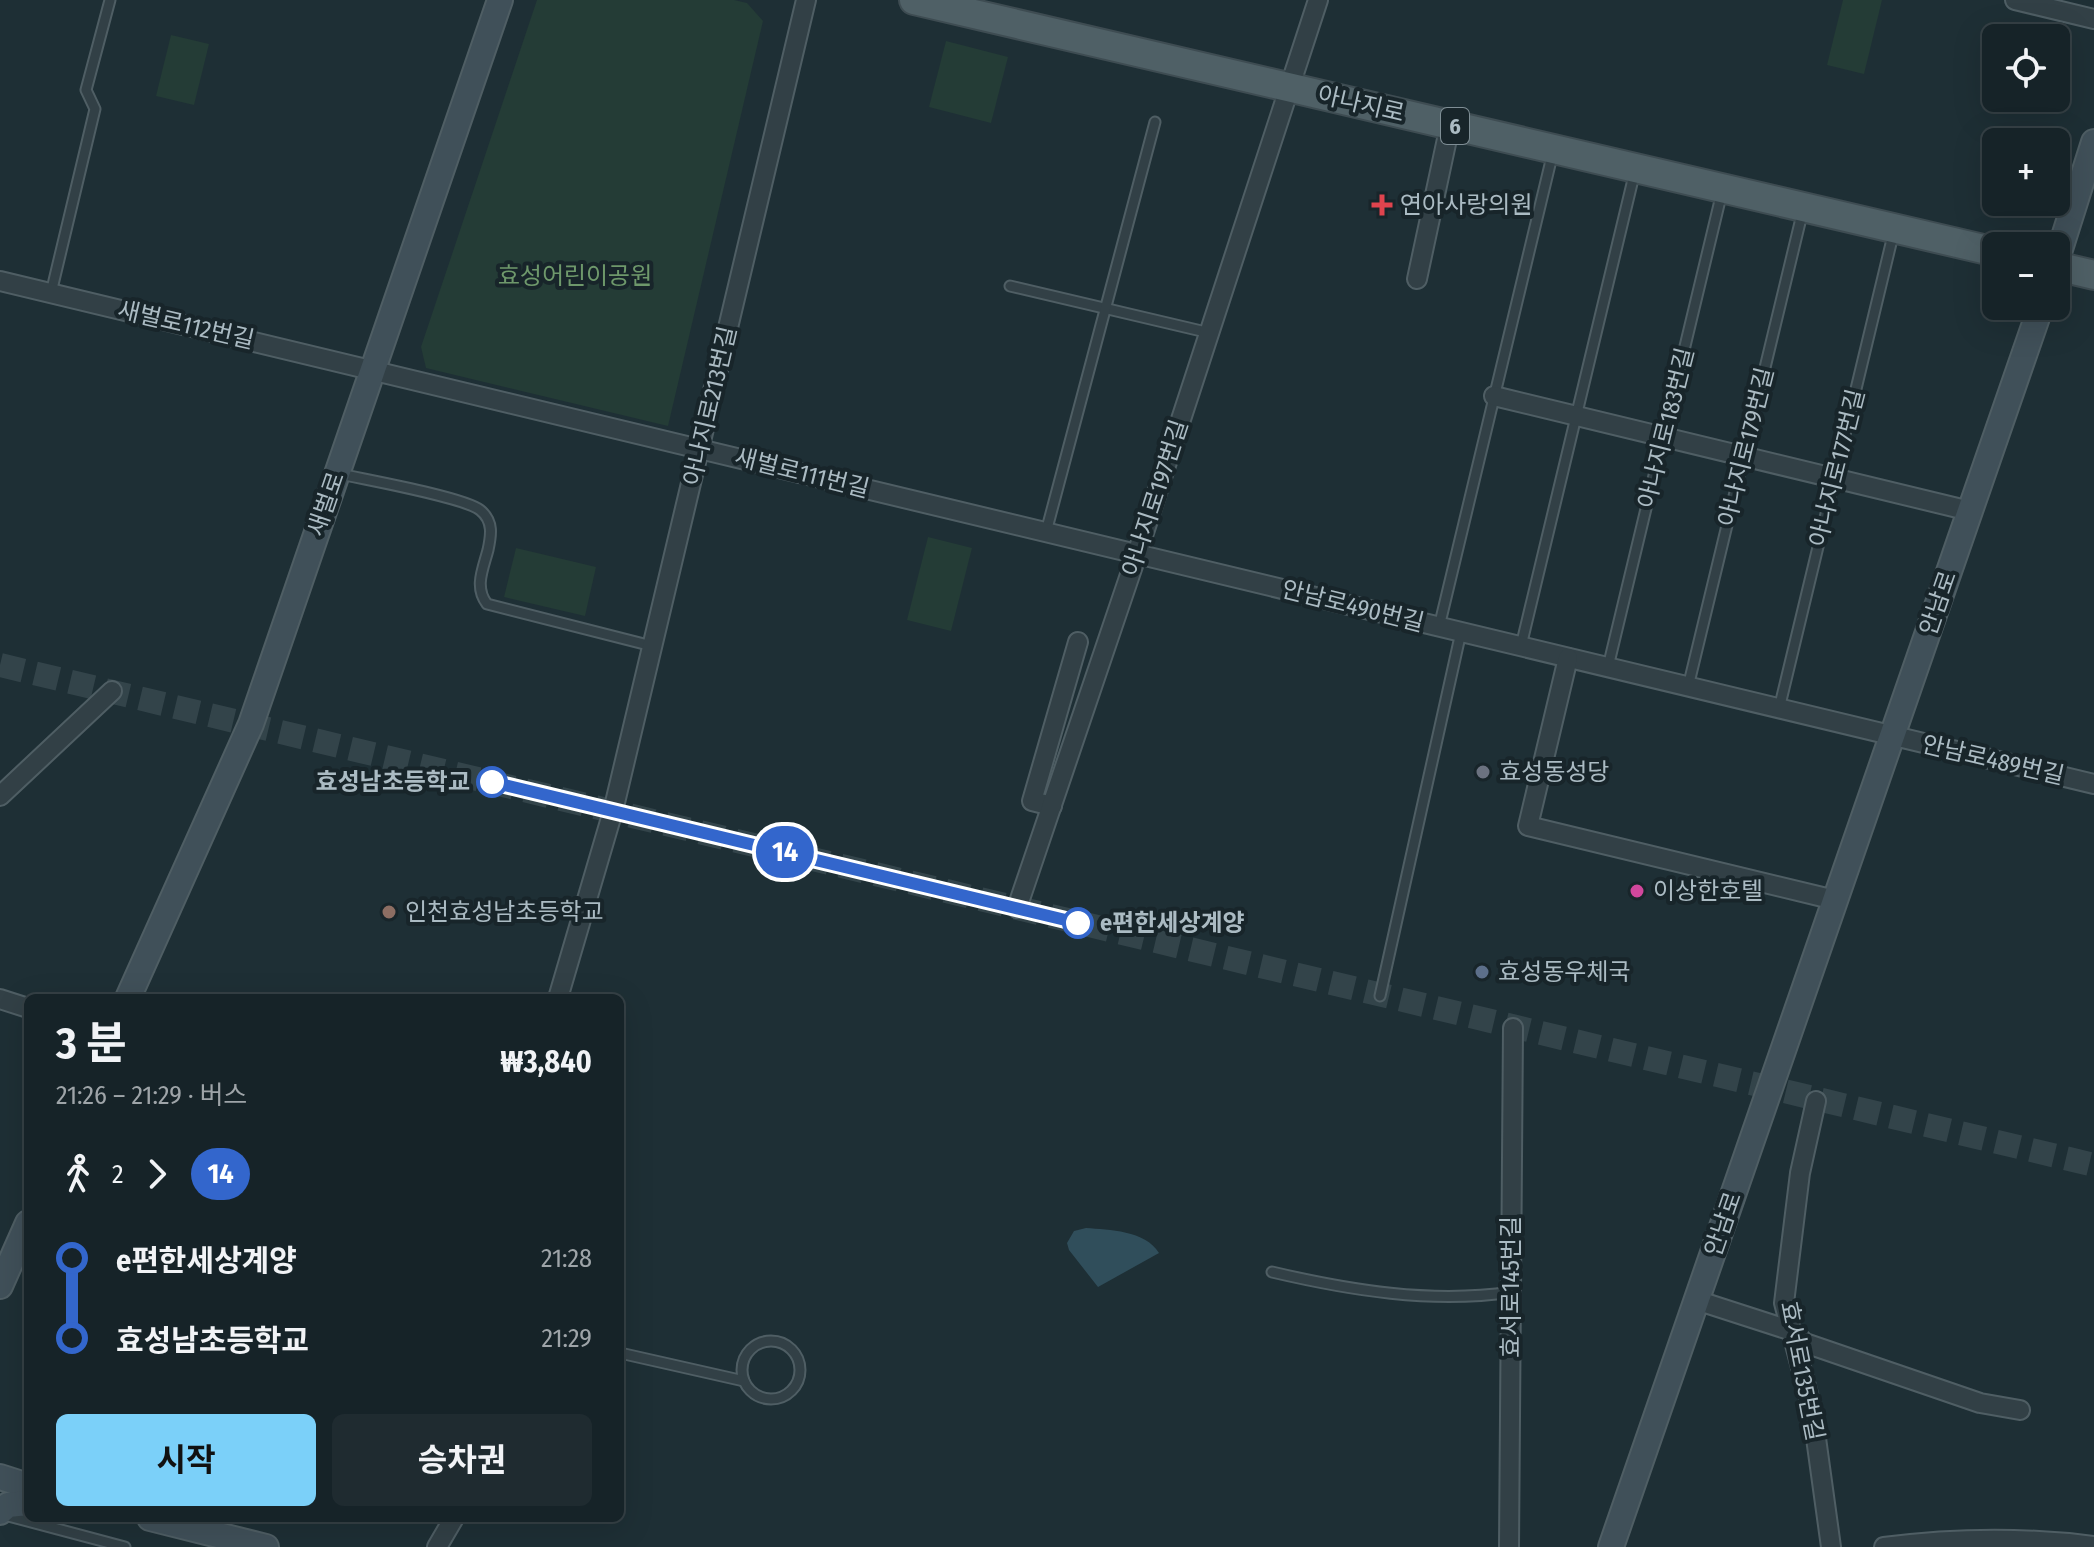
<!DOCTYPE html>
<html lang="ko">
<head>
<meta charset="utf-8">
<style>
	:root { --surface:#162328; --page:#1f2b30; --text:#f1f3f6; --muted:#9ea4a8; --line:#354045; --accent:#7bd0f9 }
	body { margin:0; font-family:"Fira Sans Condensed","Noto Sans KR",sans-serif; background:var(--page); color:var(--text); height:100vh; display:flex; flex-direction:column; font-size:30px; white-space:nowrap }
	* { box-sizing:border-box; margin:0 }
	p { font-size:26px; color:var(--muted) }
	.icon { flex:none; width:44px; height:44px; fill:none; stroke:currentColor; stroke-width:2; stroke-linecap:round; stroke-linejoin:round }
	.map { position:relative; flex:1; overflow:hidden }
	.drawer { position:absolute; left:24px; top:994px; width:600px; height:528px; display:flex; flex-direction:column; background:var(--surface); border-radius:12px; box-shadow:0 8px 32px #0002,0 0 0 2px var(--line) }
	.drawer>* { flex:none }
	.badge { padding:0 16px; border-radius:26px; font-size:28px; line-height:52px }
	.controls { position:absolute; left:1982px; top:24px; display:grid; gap:16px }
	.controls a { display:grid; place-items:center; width:88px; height:88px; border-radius:12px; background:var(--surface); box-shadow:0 8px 32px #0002,0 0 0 2px var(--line); font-size:40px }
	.map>.badge { position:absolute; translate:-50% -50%; box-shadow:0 0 0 4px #fff }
	.legs { display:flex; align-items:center; gap:12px; height:88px; padding:0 32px; font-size:26px }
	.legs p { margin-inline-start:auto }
	.overview { display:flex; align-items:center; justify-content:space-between; height:136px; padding:0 32px }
	h1 { font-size:44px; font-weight:700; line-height:60px }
	.button { display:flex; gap:16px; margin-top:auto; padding:16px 32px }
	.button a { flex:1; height:92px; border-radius:12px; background:var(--accent); color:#111; font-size:32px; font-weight:700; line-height:92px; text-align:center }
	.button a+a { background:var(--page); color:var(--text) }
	ul { padding:0 32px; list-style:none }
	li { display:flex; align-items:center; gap:28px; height:80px; font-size:30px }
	li i { display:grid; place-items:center; width:12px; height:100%; margin:0 10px; background:currentColor }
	li i::after { content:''; width:20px; height:20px; margin:-10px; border:6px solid; border-radius:50%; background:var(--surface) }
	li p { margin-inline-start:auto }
	li:first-child i { background:linear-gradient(#0000 50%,currentColor 0) }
	li:last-child i { background:linear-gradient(currentColor 50%,#0000 0) }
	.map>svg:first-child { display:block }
</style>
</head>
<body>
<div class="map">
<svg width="2094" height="1547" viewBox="0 0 2094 1547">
	<rect width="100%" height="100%" fill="#1e2f35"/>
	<!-- green -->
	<g fill="#243c36">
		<path d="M537,0h197l13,3 16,18 -95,405 -242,-58 -5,-21z"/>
		<path d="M1843,0h39l-18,74 -37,-9z"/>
		<path d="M171,35l38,9 -15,61 -38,-9z"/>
		<path d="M946,41l62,16 -17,66 -62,-16z"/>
		<path d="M928,537l44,11 -21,83 -44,-11z"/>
		<path d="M516,548l80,19 -11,49 -81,-19z"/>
	</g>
	<!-- water -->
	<path fill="#304e5b" d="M1086,1228c23,2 59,2 73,25l-61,34 -29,-37 -2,-7 7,-12z"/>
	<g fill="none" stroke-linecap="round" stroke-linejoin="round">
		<!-- secondary-tunnel -->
		<path stroke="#33444a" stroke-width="24" stroke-dasharray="24 12" stroke-linecap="butt" d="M0,665l2094,500"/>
		<!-- lane casing -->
		<g stroke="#4f5e64" stroke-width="13">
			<g id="lane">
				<path d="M1010,286l200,47"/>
				<path d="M51,293l44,-184 -9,-19 24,-90"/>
				<path d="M340,474c27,6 123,23 140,36 14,11 11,26 8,40 -5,19 -14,37 -1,54l165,42"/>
				<path d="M1046,532l109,-410"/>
				<path d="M1439,627l114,-475"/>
				<path d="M1521,646l114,-475"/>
				<path d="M1608,667l114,-475"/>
				<path d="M1688,687l115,-477"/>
				<path d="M1779,709l115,-478"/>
				<path d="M1380,996l81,-364"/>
				<path d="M1272,1272c77,18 160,32 239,20"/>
				<circle cx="771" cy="1370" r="29"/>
				<path d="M620,1353l124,28"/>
				<path d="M1,1514l124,33"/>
			</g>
		</g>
		<!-- street casing -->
		<g stroke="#4f5e64" stroke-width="22">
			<g id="street">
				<path d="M2015,0l79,19"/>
				<path d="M1417,279l33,-154"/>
				<path d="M0,281l2094,503"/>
				<path d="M1494,396l476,115"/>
				<path d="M1568,658l-40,168 307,74"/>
				<path d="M0,796l112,-105"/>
				<path d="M1052,806l-20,-5 46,-159"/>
				<path d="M1017,908l120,-354 181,-554"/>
				<path d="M558,998l55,-187 193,-811"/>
				<path d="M0,999l28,9"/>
				<path d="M1816,1101l-16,72 -16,130 28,106 19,138"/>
				<path d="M1696,1300l96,31 13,12 175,60 40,7"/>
				<path d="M437,1547l17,-29"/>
				<path d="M1509,1547l4,-519"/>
				<path d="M1884,1547c69,-9 140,-10 210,-1"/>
			</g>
		</g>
		<!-- secondary casing -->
		<g stroke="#4f5e64" stroke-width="28">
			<g id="secondary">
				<path d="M2056,262l38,-120"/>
				<path d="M128,998l123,-274 249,-724"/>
				<path d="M0,1286l28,-63"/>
				<path d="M0,1477l28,9"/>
				<path d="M0,1512l8,-7 20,-2"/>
				<path d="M150,1518l116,29"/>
				<path d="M1611,1547l430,-1241"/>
			</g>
		</g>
		<!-- primary casing -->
		<g stroke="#3e4c52" stroke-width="32">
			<g id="primary">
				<path d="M914,0l1082,252"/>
				<path d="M2056,266l38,9"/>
			</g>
		</g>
		<!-- lane -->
		<use href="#lane" stroke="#324046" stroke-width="9"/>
		<!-- street -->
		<use href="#street" stroke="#324046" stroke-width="18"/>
		<!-- secondary -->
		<use href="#secondary" stroke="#405059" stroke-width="24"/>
		<!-- primary -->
		<use href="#primary" stroke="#4f6066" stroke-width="28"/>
	</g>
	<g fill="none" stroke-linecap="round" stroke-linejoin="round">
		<!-- line-1 casing -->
		<g stroke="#fff" stroke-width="18">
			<path id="line-1" d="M492,782l586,141"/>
		</g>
		<!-- line-1 -->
		<use href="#line-1" stroke="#36c" stroke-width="12"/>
	</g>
	<!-- markers -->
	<path fill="#e0444e" stroke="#18252a" stroke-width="3" d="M1378 193h8v8h8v8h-8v8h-8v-8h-8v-8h8z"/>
	<circle fill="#6b7280" stroke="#18252a" stroke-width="3" cx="1483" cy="772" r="8"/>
	<g fill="#fff" stroke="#36c" stroke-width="4">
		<circle cx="492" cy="782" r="14"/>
		<circle cx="1078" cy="923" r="14"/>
	</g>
	<circle fill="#d1479c" stroke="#18252a" stroke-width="3" cx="1637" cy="891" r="8"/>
	<circle fill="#8d6e63" stroke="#18252a" stroke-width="3" cx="389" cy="912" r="8"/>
	<circle fill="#5c6f8a" stroke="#18252a" stroke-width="3" cx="1482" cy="972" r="8"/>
	<g text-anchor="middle" stroke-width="8" stroke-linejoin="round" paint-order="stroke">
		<!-- shield labels -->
		<rect fill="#18252a" stroke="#7f8e95" stroke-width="2" x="1441" y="108" width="28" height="36" rx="6"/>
		<g font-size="22" font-weight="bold" fill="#abbbc3">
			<text x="1455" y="134">6</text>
		</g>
		<!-- street labels -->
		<g font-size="24" fill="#abbbc3" stroke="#18252a">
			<text transform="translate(1361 104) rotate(13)" y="8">아나지로</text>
			<text transform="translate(186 325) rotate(13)" y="8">새벌로112번길</text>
			<text transform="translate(710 406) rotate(-77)" y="8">아나지로213번길</text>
			<text transform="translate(1666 428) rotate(-76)" y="8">아나지로183번길</text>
			<text transform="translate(1746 447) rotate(-76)" y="8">아나지로179번길</text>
			<text transform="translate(1837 468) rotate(-76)" y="8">아나지로177번길</text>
			<text transform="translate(802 473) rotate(14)" y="8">새벌로111번길</text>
			<text transform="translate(1155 498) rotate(-72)" y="8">아나지로197번길</text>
			<text transform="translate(326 504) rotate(-71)" y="8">새벌로</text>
			<text transform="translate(1938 603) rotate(-71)" y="8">안남로</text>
			<text transform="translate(1353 606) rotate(14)" y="8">안남로490번길</text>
			<text transform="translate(1993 760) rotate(13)" y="8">안남로489번길</text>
			<text transform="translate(1723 1224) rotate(-71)" y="8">안남로</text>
			<text transform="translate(1511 1287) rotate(-90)" y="8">효서로145번길</text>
			<text transform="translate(1802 1371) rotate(79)" y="8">효서로135번길</text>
		</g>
		<!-- poi labels -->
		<g font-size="24" fill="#abbbc3" stroke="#18252a" text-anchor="start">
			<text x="1400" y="213">연아사랑의원</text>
			<text x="1499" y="780">효성동성당</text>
			<text x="1653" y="899">이상한호텔</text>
			<text x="405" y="920">인천효성남초등학교</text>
			<text x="1498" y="980">효성동우체국</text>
		</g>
		<!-- park labels -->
		<g font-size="24" fill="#6e986b" stroke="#18252a">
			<text x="575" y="284">효성어린이공원</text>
		</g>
		<!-- stop labels -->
		<g font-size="24" font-weight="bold" fill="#abbbc3" stroke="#18252a" text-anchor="end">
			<text x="470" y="790">효성남초등학교</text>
			<text x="1100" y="931" text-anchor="start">e편한세상계양</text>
		</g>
	</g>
</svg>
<div class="controls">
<a><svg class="icon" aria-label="locate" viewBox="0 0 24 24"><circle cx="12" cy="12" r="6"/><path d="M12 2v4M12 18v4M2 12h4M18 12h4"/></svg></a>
<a>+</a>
<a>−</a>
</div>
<b class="badge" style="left:785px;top:852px;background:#36c;color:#fff">14</b>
<section class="drawer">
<div class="overview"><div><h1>3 분</h1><p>21:26 – 21:29 · 버스</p></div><b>₩3,840</b></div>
<div class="legs"><svg class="icon" aria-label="walk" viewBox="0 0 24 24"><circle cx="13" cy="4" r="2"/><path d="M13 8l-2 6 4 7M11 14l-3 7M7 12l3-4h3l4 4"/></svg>2<svg class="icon" aria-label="forward" viewBox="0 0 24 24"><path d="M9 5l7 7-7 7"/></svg><b class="badge" style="background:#36c;color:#fff">14</b></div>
<ul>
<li><i style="color:#36c"></i><b>e편한세상계양</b><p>21:28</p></li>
<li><i style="color:#36c"></i><b>효성남초등학교</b><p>21:29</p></li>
</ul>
<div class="button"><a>시작</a><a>승차권</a></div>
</section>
</div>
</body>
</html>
